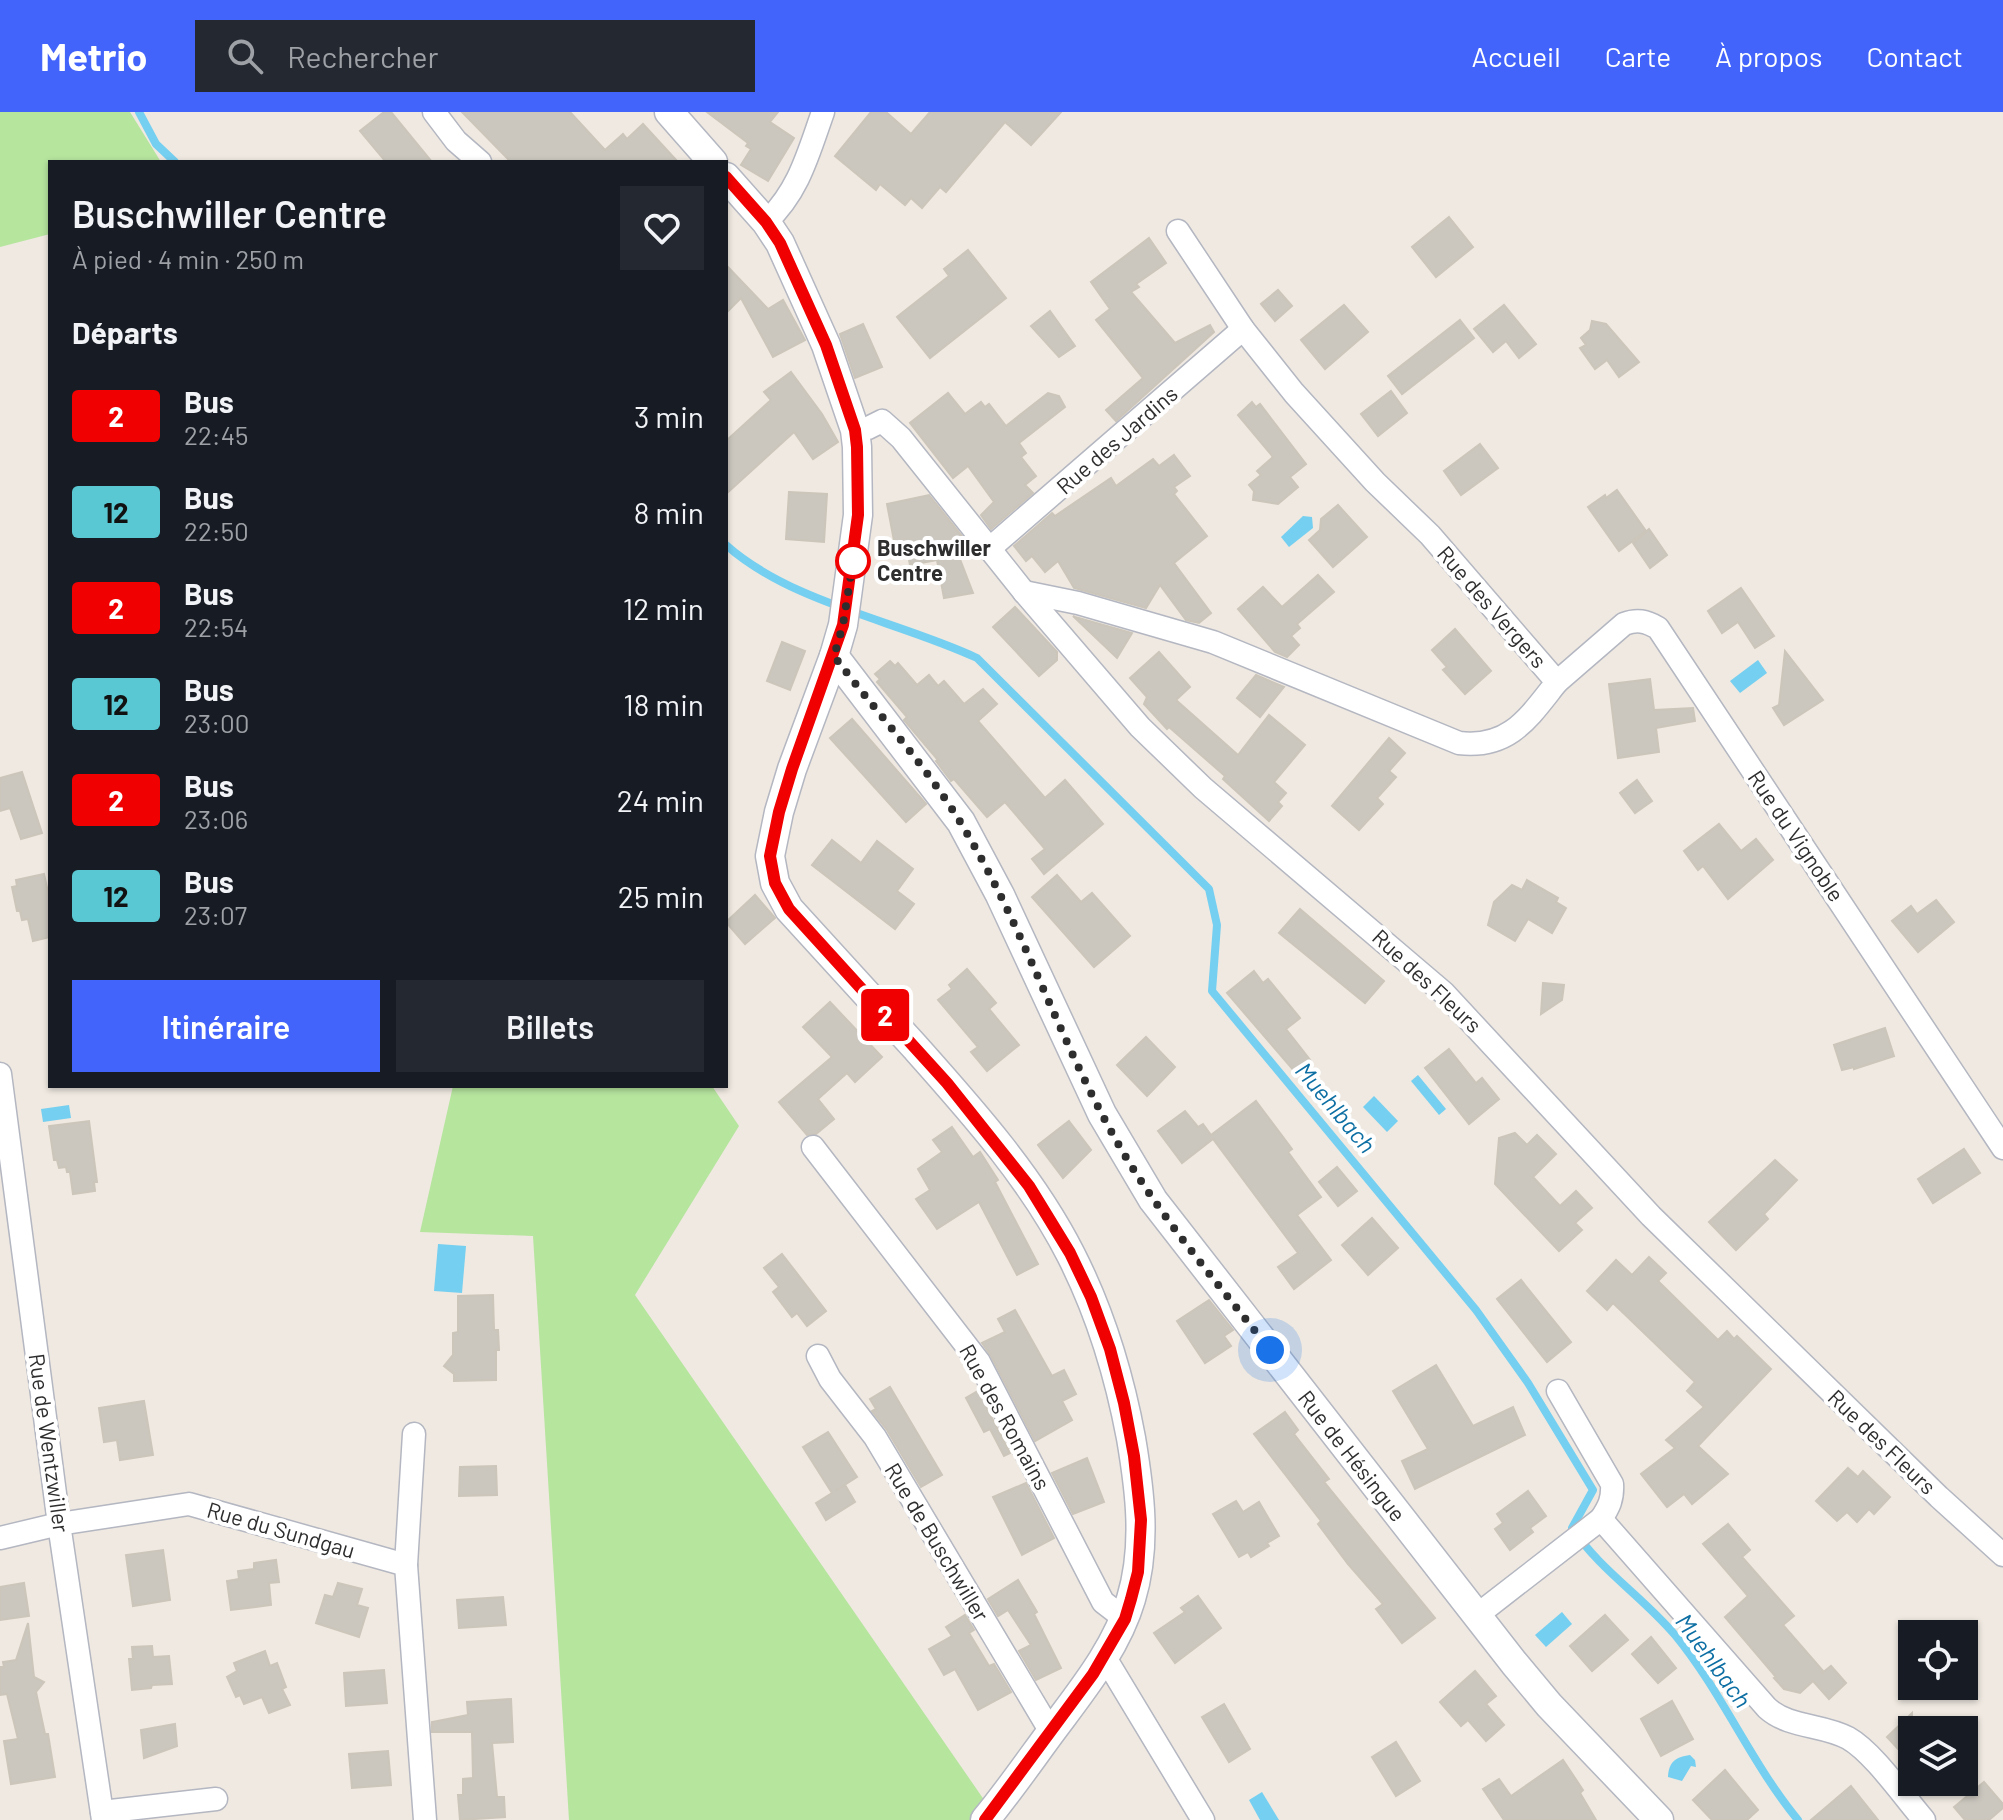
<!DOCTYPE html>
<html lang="fr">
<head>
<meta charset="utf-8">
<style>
	:root { --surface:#171b24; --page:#242831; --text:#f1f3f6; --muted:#9ea1a6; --accent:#4264fb }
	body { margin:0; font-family:Barlow,sans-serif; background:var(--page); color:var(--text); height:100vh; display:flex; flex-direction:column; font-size:30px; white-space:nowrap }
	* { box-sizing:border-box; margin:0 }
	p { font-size:26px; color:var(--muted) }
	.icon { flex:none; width:44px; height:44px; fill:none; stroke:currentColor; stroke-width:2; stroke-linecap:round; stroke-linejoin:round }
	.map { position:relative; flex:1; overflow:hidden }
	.panel { position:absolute; left:48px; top:48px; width:680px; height:928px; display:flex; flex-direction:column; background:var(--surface); border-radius:0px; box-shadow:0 2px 6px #0004 }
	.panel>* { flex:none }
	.badge { padding:0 16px; border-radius:6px; font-size:28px; line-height:52px }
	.fabs { position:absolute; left:1898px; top:1508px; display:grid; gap:16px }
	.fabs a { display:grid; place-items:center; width:80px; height:80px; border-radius:0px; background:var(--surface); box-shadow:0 2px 6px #0004; font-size:40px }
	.you { position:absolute; width:40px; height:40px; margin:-20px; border:6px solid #fff; border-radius:50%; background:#1a73e8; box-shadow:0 0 0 12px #1a73e833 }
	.map>.badge { position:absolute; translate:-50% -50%; box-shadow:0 0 0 4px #fff }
	h2 { padding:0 24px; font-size:30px; line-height:72px }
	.round { display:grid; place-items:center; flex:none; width:84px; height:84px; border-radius:0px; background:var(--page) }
	.headline { display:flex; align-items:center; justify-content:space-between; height:136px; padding:0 24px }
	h1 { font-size:38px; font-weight:600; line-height:60px }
	.primary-button { display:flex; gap:16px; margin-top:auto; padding:16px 24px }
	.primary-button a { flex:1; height:92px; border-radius:0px; background:var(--accent); color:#fff; font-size:32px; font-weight:600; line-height:92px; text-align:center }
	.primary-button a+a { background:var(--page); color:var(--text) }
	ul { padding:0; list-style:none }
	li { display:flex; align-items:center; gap:24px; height:96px; padding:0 24px }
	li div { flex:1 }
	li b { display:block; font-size:30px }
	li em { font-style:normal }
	li .badge { min-width:88px; font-weight:700; text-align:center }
	header { display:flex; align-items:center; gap:48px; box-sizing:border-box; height:112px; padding:0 40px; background:var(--accent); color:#fff }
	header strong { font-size:38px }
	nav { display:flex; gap:44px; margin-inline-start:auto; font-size:28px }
	.search { width:560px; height:72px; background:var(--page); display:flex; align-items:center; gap:20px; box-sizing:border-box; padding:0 28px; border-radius:0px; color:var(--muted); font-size:30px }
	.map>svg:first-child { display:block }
</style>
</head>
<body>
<header>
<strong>Metrio</strong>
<div class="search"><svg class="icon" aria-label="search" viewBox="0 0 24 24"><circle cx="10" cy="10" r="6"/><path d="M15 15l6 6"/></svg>Rechercher</div>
<nav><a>Accueil</a><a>Carte</a><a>À propos</a><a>Contact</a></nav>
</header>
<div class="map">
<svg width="2003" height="1708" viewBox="0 0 2003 1708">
	<rect width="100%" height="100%" fill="#efe9e1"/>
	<!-- green -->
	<g fill="#b6e59e">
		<path d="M0,0h130l31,50h-111v72l-50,13z"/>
		<path d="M453,974h259l27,40 -104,169 363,525h-429l-36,-584 -113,-4z"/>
	</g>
	<!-- water -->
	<g fill="#75cff0">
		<path d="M1303,404l9,1 1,11 -24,19 -8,-10z"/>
		<path d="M1758,548l9,13 -27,20 -10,-12z"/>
		<path d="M1418,963l28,34 -7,6 -28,-34z"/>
		<path d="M1374,984l24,25 -11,11 -24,-25z"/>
		<path d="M69,993l2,13 -28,4 -2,-13z"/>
		<path d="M438,1132l28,2 -4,47 -28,-2z"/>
		<path d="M1562,1500l10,12 -26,23 -11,-12z"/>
		<path d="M1690,1643l5,5 1,7 -5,-1 -9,15 -14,-4c1,-15 7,-20 22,-22z"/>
		<path d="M1262,1680l17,28h-19l-11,-20z"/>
	</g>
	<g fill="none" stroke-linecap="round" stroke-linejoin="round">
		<!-- stream -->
		<g stroke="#75cff0" stroke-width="8">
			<path d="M139,0l17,32 19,18"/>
			<path d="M726,433c65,58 172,76 251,113l232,231 8,36 -5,66 264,319 52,73 65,107 -21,38c28,42 71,69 103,107 47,57 76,128 123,185"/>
		</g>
	</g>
	<!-- building -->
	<g fill="#cbc7bf" stroke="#cbc5ba" stroke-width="2">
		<path d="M384,0h7l41,50h-46l-26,-31z"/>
		<path d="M462,0h108l35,38 18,-16 4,5 16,-15 35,38h-167z"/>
		<path d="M707,0h71l-8,10 24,16 -26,43 -27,-16 10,-16 -5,-3 2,-3z"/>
		<path d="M871,0h15l25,22 19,-22h131l-30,33 -26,-23 -59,70 -6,-5 -18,21 -11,-10 -6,7 -25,-21 -4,6 -41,-34z"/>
		<path d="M1449,105l24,30 -37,30 -24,-30z"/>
		<path d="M1149,126l17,25 -30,21 3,3 -8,5 44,51 35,-18 4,7 -98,89 -10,-11 37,-32 -47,-58 14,-11 -19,-27z"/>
		<path d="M968,138l38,48 -76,60 -33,-41 52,-41 -5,-7z"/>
		<path d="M726,153l42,44 15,-9 22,40 -32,17 -32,-59 -15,15z"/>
		<path d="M1278,178l14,16 -17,15 -14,-17z"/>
		<path d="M1344,193l24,27 -43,37 -24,-29z"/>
		<path d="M1504,193l32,39 -17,14 -13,-17 -13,11 -19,-23z"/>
		<path d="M1050,199l25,35 -16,11 -28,-31z"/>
		<path d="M1460,208l14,18 -72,56 -14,-18z"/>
		<path d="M1592,209l14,3 33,38 -20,15 -12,-17 -12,9 -15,-21 6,-3 -5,-7 9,-8z"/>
		<path d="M863,212l19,43 -27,11 -15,-44z"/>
		<path d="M791,260l31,42 16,28 -25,17 -19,-27 -68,62v-53l45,-41 -7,-8z"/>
		<path d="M1391,279l16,22 -29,23 -17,-22z"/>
		<path d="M948,281l17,21 16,-12 4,5 4,-3 17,22 42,-33 11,3 6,11 -46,36 7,10 -5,4 15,19 -11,9 8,8 -42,36 -10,-14 13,-13 -26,-36 -15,12 -43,-55z"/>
		<path d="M1252,290l4,5 4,-3 46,60 -16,13 8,10 -20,17 -25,-4 1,-9 -5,-6 12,-10 -4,-4 16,-14 -35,-42z"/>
		<path d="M1480,332l18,24 -37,27 -17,-24z"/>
		<path d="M1174,343l16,21 -16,11 3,4 -3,3 33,42 -33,27 37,50 -12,10 -13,-3 -26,-35 -14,23 -72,-20 -16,-27 -13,11 -13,-16 -6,5 -12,-15 38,-33 3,3 56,-38 5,8 37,-27 6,7z"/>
		<path d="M1617,378l29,41 -27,20 -31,-44 17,-12 1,3z"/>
		<path d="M789,380l38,2 -3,48 -38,-3z"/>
		<path d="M929,383l44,55 -15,4 15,39 -29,5 -7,-38 -27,5 -3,-16 -11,2 -9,-47z"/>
		<path d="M1338,393l29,32 -34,30 -24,-27 11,-10 1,-11z"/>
		<path d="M1649,417l18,26 -17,13 -17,-25z"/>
		<path d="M1318,463l16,17 -37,32 3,4 -9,8 8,9 -12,12 -12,-5 -37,-43 25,-22 19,20z"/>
		<path d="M1741,476l33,48 -19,12 -17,-26 -16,11 -14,-22z"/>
		<path d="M1015,495l42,45v8l-18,16 -46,-49z"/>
		<path d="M1073,504l2,1 57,16 -15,25z"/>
		<path d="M1455,517l36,42 -26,23 -22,-24 4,-3 -15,-17z"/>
		<path d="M782,530l23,9 -15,39 -23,-9z"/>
		<path d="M1785,539l38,49 -39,25 -11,-17 6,-3z"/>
		<path d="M1159,540l31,35 -14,13 62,55 31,-40 36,30 -31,37 12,11 -8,9 4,4 -13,15 -46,-42 2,-3 -56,-49 -2,2 -23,-25 3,-7 -17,-19z"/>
		<path d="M890,549l5,5 3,-3 19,22 12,-10 9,11 6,-5 20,23 19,-15 14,15 -19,17 67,77 20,-18 38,44 -59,50 -12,-15 13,-10 -40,-47 -18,15 -33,-38 -3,2 -15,-20 2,-1 -34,-40 3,-3 -30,-35 3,-3 -5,-5z"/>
		<path d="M1256,563l28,12 -24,30 -23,-19z"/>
		<path d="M1650,567l4,31 39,-2 2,13 -39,7 3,24 -41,6 -9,-74z"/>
		<path d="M852,607l74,85 -20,18 -76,-84z"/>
		<path d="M1389,626l16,15 -16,18 7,6 -19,21 6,6 -24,26 -27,-24z"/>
		<path d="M22,660l20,61 -21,6 -11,-31 -10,3v-33z"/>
		<path d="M1637,668l15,21 -17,12 -15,-20z"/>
		<path d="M1719,712l22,27 15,-12 17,21 -45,39 -25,-33 -5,4 -14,-19z"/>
		<path d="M832,728l29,23 16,-22 36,28 -16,22 17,13 -19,25 -83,-64z"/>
		<path d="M44,762l6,27v36l-17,4 -5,-22 -6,1 -2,-9h-3l-5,-24 5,-1 -1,-6z"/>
		<path d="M1057,763l24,27 11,-9 38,43 -36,31 -62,-70z"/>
		<path d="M1527,768l31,18 -2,4 10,6 -14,25 -24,-14 -13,22 -27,-16 6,-23 18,-17 10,5z"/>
		<path d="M755,783l20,23 -30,26 -19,-22z"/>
		<path d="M1936,788l18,22 -36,30 -26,-31 19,-15 6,8z"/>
		<path d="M1300,797l84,72 -19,22 -86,-70z"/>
		<path d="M967,857l29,34 -7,6 30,36 -32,26 -16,-19 7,-5 -40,-47 14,-11 -3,-4z"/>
		<path d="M1254,859l9,12 5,-4 32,39 -14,11 25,32 -15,12 -69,-80z"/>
		<path d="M1543,871l21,2 -2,15 -21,14z"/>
		<path d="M830,890l52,55 -27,25 -8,-9 -29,26 16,20 -18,15 -9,1 -28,-33 53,-45 -29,-30z"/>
		<path d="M1885,916l9,28 -40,13v-2l-12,3 -8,-25z"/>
		<path d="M1146,925l29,30 -28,29 -30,-31z"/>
		<path d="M1449,937l27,34 6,-5 17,21 -30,25 -44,-56z"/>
		<path d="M1256,989l36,48 -4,3 33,45 -24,18 34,45 -37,29 -16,-22 20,-14 -85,-114 -31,24 -24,-32 27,-20 13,16 5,-3 8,11z"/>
		<path d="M89,1009l8,61h-3l1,9 -22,3 -3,-22h-3l-1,-5 -7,1 -2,-8h-3l-5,-34z"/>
		<path d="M1069,1009l22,29 -28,28 -25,-33z"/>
		<path d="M952,1015l21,30 7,-5 18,28 -3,2 43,82 -21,11 -38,-73 -42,27 -21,-30 14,-9 -12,-21 24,-17 -9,-12z"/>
		<path d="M1515,1021l12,12 10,-10 19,19 -23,23 27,29 16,-15 16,17 -17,15 7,7 -23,21 -64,-67 4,-46z"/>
		<path d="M1964,1037l16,24 -47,30 -15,-24z"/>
		<path d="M1775,1048l22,20 -33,34 4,5 -32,31 -27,-28z"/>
		<path d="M1337,1055l20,24 -19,15 -19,-24z"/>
		<path d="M1372,1106l26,30 -30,27 -26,-30z"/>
		<path d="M782,1142l44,57 -19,15 -10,-13 -5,4 -19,-25 6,-5 -15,-19z"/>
		<path d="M1649,1145l17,16 -8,8 60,59 9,-9 7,8 3,-3 34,33 -73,77 30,28 -36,30 -8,-10 -17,13 -26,-33 34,-26 -9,-8 38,-33 -17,-16 8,-9 -82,-79 -6,7 -20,-19 29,-31 16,15z"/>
		<path d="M1521,1168l50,62 -24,20 -50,-63z"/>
		<path d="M493,1183l1,35h4l1,20h-3v30l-42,1v-7l-10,-8 9,-11v-22l5,-1v-36z"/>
		<path d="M1209,1188l24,30 -9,6 7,10 -26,17 -28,-42z"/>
		<path d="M1015,1198l37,66 12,-6 12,24 -14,7 10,19 -37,21 -44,-85 -9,-13 23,-11 -7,-13z"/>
		<path d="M1436,1253l37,61 40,-19 12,28 -110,54 -13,-28 26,-12 -35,-58z"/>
		<path d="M890,1275l52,88 -21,12 -34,-57 -15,-19 4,-2 -6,-10z"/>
		<path d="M978,1279l32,62 -6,3 -14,-27 -6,3 -18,-34z"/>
		<path d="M144,1289l9,54 -33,5 -3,-20 -13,2 -5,-34z"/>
		<path d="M1285,1300l13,18 -4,4 35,45 -5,3 111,136 -33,25 -26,-34 7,-5 -35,-40 -30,-40 3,-3 -67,-87z"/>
		<path d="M828,1320l29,45 -22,14 10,-6 10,17 -29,18 -10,-17 16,-10 -29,-46z"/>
		<path d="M1087,1346l17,44 -31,12 -21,-41z"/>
		<path d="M496,1354l1,29 -38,1 1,-29z"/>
		<path d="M1848,1356l10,9 5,-6 27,26 -16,17 -5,-5 -12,13 -10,-10 -10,9 -21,-20z"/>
		<path d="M1026,1371l28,55 -32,17 -29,-58z"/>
		<path d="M1528,1379l18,25 -16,12 3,4 -23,18 -15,-21 8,-6 -6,-9z"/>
		<path d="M1236,1389l7,11 16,-10 20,34 -12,7 2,3 -18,11 -3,-5 -9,5 -26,-43z"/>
		<path d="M1728,1412l22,26 -8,7 52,59 -11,9 41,47 -3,2 10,-8 15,17 -17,16 -16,-18 -13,12 -16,-4 -10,-11 2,-1 -51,-60 23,-21 -45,-52z"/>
		<path d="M163,1438l7,50 -37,6 -7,-51z"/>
		<path d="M276,1448l3,22 -10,1 2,22 -40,5 -4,-29 12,-2 -1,-8 16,-2v-6z"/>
		<path d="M1018,1468l19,32 -3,2 27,54 -25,12 -17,-29 12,-6 -23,-35 -10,6 -10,-17z"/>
		<path d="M24,1471l5,33 -29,4v-33z"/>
		<path d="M338,1471l24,6 -5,16 11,3 -9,29 -43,-14 9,-28 8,2z"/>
		<path d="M1198,1484l23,32 -46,35 -21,-30 31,-21 -4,-4z"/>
		<path d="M503,1485l3,28 -47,3 -2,-28z"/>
		<path d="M965,1503l9,15 -5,3 20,33 5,-2 17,28 -33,18 -23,-41 -11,6 -15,-26 23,-13 -6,-9z"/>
		<path d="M1605,1503l23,25 -36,31 -22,-25z"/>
		<path d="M28,1511l6,54 10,5 -8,10 9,42h3l7,43 -44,7 -7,-43 14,-2 -11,-45 -7,1v-28h4l-1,-5 13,-2z"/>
		<path d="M1651,1525l25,31 -18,15 -26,-29z"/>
		<path d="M152,1534l1,11 16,-1 3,28 -20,1 -1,3 -19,2 -3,-31h4l-1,-12z"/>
		<path d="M265,1539l5,15 7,-3 9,24 -4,2 8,16 -21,8 -7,-16 -18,7 -4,-9 -4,2 -9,-20 10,-6 -3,-8z"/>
		<path d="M384,1558l3,33 -41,3 -2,-33z"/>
		<path d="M1475,1559l21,25 -10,8 18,21 -18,16 -18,-21 -7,6 -21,-24z"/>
		<path d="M511,1587l2,43 -21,1 5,54h7l1,20 -45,3 -2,-25h5v-16l10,-1 -1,-46h-40v-10l36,-7 -1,-13z"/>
		<path d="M1672,1589l21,38 -32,17 -20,-37z"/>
		<path d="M1224,1592l26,45 -21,13 -27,-45z"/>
		<path d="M1912,1601v51l-25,-27z"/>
		<path d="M175,1612l2,22 -33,12 -3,-28z"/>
		<path d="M1396,1630l24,39 -24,15 -24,-39z"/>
		<path d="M388,1639l3,34 -39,3 -3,-34z"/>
		<path d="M1563,1648l20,30 -3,3 16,27h-92l-21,-31 16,-10 12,17z"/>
		<path d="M1725,1658l33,40 -11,10h-35l-19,-20z"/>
		<path d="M1984,1670l19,22v4l-14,12h-24l-11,-13z"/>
		<path d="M1851,1674l27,34h-67z"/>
	</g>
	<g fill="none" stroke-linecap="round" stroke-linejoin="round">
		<!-- minor casing -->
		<g stroke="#b4b7c1" stroke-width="25">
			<g id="minor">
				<path d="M434,0l22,29 24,21"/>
				<path d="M766,110c33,-31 42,-68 57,-110"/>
				<path d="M855,318l13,-2 14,-7 19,17 123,154 116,135 63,61 241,205 207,223 288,281 64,58"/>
				<path d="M989,437l254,-220"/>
				<path d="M1024,480l54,11 135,39 246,101c51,6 70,-26 98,-61l-127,-147 -55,-53 -81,-89 -51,-64 -65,-98"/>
				<path d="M1557,570l67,-58c13,-5 22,-3 34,4l345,520"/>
				<path d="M0,962l59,450 44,296"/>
				<path d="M813,1035l166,215 124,240 22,17"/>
				<path d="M818,1244l12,23 45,58 176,295"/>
				<path d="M1558,1279l54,93c1,15 -3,23 -11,35"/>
				<path d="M0,1426l59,-14 130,-20 217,61 19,255"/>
				<path d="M406,1453l8,-131"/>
				<path d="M1476,1504l125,-97 166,189c22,20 55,16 81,30 25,14 56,59 76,82"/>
				<path d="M1104,1544l99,164"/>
				<path d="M102,1700l114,-13"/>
			</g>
		</g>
		<!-- tertiary casing -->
		<g stroke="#b4b7c1" stroke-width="31">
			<g id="tertiary">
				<path d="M669,0l44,50"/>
				<path d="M726,65l40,45 14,21 46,102 29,85 2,17 1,68 -15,110 -9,31 -42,113 -13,43 -9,44 5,27 14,26c42,46 84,92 126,138 57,64 117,131 156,208 29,57 48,119 60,183 9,53 16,108 0,161 -14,48 -48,90 -77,129 -23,31 -45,63 -69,92"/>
				<path d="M834,544l127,166 39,73 102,219 51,86 361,463 35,42 110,115"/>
			</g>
		</g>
		<!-- minor -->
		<use href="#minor" stroke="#fff" stroke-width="22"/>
		<!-- tertiary -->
		<use href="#tertiary" stroke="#fff" stroke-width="28"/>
	</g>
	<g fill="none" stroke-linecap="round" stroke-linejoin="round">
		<!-- line casing -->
		<g stroke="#fff" stroke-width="18">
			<path id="line" d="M726,65l40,45 14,21 46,102 29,85 2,17 1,68 -15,110 -51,144 -13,43 -9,44 5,27 14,26 158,174 82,103 41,67 21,44 19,52 14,54 10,53 7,64 -3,52 -7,27 -6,20 -32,55 -108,146"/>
		</g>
		<!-- line -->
		<use href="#line" stroke="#f00000" stroke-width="12"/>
		<!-- walk -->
		<path stroke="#2e2e2e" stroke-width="8" stroke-dasharray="0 14.4" d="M853,449l2,-13 -12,77 -9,31c42,56 92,109 128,169 61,100 96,213 154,315 42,75 101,142 154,210"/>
	</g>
	<!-- markers -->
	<circle fill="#fff" stroke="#f00000" stroke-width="4" cx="853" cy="449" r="16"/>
	<g text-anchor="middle" stroke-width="8" stroke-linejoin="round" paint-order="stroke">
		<!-- street labels -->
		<g font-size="22" fill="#2e2e2e" stroke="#fff">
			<text transform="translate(1117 328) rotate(-41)" y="8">Rue des Jardins</text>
			<text transform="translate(1492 495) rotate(49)" y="8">Rue des Vergers</text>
			<text transform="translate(1796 724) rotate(56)" y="8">Rue du Vignoble</text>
			<text transform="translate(1427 869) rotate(43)" y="8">Rue des Fleurs</text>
			<text transform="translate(1005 1305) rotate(61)" y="8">Rue des Romains</text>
			<text transform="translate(1882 1330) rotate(44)" y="8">Rue des Fleurs</text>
			<text transform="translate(49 1331) rotate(82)" y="8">Rue de Wentzwiller</text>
			<text transform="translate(1352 1344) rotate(52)" y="8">Rue de Hésingue</text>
			<text transform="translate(281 1418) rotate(16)" y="8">Rue du Sundgau</text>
			<text transform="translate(937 1430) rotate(59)" y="8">Rue de Buschwiller</text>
		</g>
		<!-- stop labels -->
		<g font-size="22" font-weight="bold" fill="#2e2e2e" stroke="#fff" text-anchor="start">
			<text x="877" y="444">Buschwiller<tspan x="877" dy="25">Centre</tspan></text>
		</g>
		<!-- water labels -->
		<g font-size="24" font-style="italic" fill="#0d6fa3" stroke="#fff">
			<text transform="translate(1335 996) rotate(50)" y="8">Muehlbach</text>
			<text transform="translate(1713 1549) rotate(54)" y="8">Muehlbach</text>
		</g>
	</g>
</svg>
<div class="fabs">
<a><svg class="icon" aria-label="locate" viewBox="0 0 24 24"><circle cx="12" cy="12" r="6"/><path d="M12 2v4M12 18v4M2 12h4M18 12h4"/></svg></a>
<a><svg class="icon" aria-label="layers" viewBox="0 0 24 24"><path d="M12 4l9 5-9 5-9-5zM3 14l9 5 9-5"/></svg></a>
</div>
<div class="you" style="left:1270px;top:1238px"></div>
<b class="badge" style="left:885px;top:903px;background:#f00000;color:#fff">2</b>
<section class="panel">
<div class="headline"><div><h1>Buschwiller Centre</h1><p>À pied · 4 min · 250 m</p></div><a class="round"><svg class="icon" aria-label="heart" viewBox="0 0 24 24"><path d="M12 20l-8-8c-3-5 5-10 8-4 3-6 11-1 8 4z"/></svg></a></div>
<h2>Départs</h2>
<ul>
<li><span class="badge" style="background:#f00000;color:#fff">2</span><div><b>Bus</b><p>22:45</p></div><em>3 min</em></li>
<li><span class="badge" style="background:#5ac8d2;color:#111">12</span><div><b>Bus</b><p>22:50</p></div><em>8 min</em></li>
<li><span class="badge" style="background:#f00000;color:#fff">2</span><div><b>Bus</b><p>22:54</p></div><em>12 min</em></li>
<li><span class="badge" style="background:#5ac8d2;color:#111">12</span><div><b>Bus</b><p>23:00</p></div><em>18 min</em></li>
<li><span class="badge" style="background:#f00000;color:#fff">2</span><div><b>Bus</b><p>23:06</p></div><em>24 min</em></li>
<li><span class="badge" style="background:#5ac8d2;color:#111">12</span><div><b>Bus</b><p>23:07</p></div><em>25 min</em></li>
</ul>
<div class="primary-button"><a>Itinéraire</a><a>Billets</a></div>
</section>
</div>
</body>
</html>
